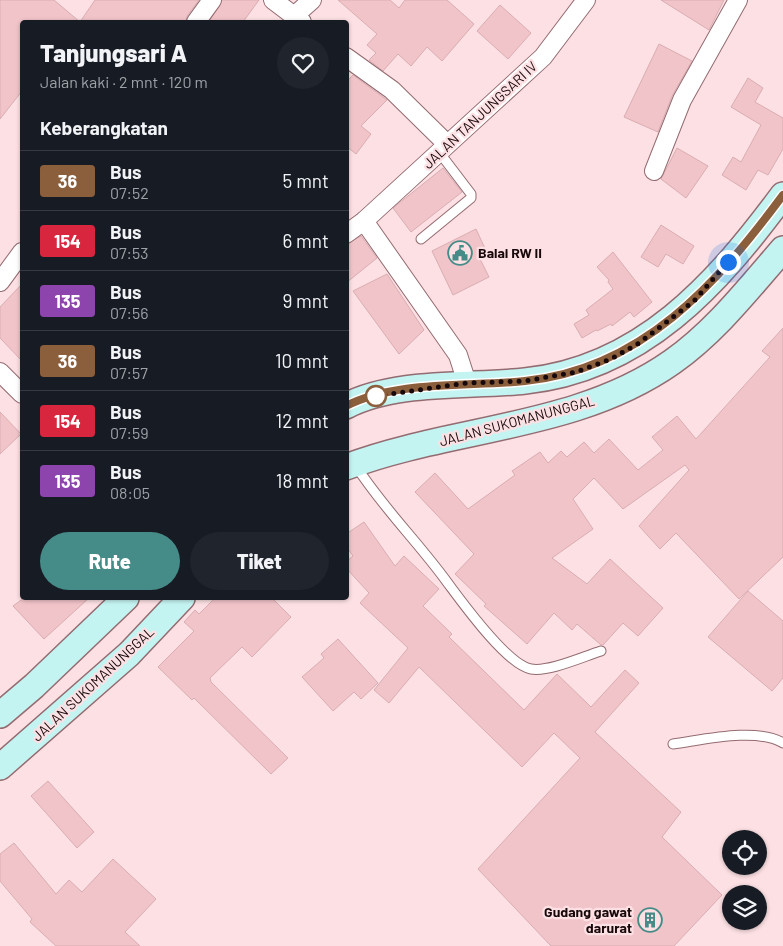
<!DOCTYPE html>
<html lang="id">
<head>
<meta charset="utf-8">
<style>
	:root { --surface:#171b24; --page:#20242c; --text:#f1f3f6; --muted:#9ea1a6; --line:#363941; --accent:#458c88 }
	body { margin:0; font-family:Barlow,sans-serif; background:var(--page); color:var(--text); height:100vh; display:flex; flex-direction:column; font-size:19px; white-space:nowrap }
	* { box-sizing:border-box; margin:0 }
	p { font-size:16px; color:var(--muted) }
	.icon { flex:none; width:28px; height:28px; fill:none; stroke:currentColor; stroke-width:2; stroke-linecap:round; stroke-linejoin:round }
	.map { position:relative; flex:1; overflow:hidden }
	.details { position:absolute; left:20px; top:20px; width:329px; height:580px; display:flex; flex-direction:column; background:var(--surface); border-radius:5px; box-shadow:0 1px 4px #0004 }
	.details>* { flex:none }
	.badge { padding:0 10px; border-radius:4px; font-size:18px; line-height:32px }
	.tools { position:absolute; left:722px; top:830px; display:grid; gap:10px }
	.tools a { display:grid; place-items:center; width:45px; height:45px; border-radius:50%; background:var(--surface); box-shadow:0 1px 4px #0004; font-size:25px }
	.you { position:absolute; width:25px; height:25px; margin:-12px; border:4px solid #fff; border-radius:50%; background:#1a73e8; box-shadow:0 0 0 8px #1a73e833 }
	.map>.badge { position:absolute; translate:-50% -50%; box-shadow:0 0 0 2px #fff }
	h2 { padding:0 20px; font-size:19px; line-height:45px }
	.round { display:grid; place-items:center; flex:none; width:52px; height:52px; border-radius:26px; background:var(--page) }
	.overview { display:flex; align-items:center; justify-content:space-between; height:85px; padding:0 20px }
	h1 { font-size:24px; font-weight:800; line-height:38px }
	.cta { display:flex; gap:10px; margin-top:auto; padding:10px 20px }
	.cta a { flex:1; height:58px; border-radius:30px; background:var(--accent); color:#fff; font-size:20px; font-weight:800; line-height:58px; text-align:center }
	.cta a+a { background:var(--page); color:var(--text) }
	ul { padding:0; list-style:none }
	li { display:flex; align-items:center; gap:15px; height:60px; padding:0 20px; border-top:1px solid var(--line) }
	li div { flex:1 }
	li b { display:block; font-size:19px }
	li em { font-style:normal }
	li .badge { min-width:55px; font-weight:700; text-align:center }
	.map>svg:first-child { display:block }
</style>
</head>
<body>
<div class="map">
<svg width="783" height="946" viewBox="0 0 783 946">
	<rect width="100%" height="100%" fill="#fce0e3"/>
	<!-- building -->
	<g fill="#f1c4c9" stroke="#d9adb2">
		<path d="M0,0h54l26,22 15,-22h104l-12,16 -1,6h-164v69l-22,28z"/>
		<path d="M222,0h37l-16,22h-34z"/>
		<path d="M338,0h52l9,8 6,-8h42l27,24 -32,37 -15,-14 -16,19 -13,-12 -15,17 -14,-11 7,-7 -9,-8 10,-11z"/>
		<path d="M661,0h63l-15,30z"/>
		<path d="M500,5l31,28 -23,26 -31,-28z"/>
		<path d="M659,44l33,17 -20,35 -14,36 -34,-15z"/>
		<path d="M353,75l34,25 -26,26 10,8 -15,20 -10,-8v-64z"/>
		<path d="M748,78l15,10 -8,14 28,16v31l-15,26 -10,-5 -12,20 -24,-15 11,-18 8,5 20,-37 -30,-18z"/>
		<path d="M677,148l31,18 -22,32 -25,-19z"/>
		<path d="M443,168l19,24 -51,40 -18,-24z"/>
		<path d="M661,225l33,21 -11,18 -17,-10 -8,13 -17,-10z"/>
		<path d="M476,229l12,26 -8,4 9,18 -36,18 -21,-44z"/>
		<path d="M361,236l16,22 -31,25v-39z"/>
		<path d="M613,252l39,50 -18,15 -4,-5 -18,14 -1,-2 -14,7 -1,-1 -14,8 -8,-14 15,-9 -3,-5 27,-21 -5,-7 1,-2 -12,-13z"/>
		<path d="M387,274l37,56 -25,24 -46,-63z"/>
		<path d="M22,284v77l-22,-23v-31z"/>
		<path d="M783,328v229l-44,42 -63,-66 -16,16 -21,-23 50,-56 -4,-5 -62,44 -29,-31 -21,21 20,30 -41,29 35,26 23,-25 53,49 -25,28 -15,-13 -20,22h-2l-24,-21 -5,6 -18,-17 -27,31 -43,-38 2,-2 -31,-30 19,-20 -59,-62 20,-19 33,36 47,-34 -3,-4 28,-19 8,11 13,-12 6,6 17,-15 10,11 15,-14 29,31 25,-20 -11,-13 25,-21 19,23 74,-82 -8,-6z"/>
		<path d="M0,412l21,22 -21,20z"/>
		<path d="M364,522l31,44 9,-10 35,33 -16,17 29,28 -3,3 75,73 33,-36 34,33 34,-37 14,13 -44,49 86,80 -19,25 60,58 -48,51h-123l-73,-77 102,-111 -26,-25 -32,34 -103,-100 -30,36 -15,-13 34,-42 -48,-45 9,-10 -23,-25v-6l7,-6 -7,-10v-12z"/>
		<path d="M748,591l35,30v57l-11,13 -64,-54z"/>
		<path d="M24,598h65l-45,41 -31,-33z"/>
		<path d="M215,598h57l19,19 -39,40 -10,-10 -32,31 1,4 77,76 -17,16 -77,-76 -2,2 -34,-33 36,-36 -10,-9 11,-12 4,4z"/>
		<path d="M338,639l40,44 -17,16 -7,-7 -21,19 -31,-34 22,-19 -3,-4z"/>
		<path d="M48,781l46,51 -17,16 -46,-52z"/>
		<path d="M14,843l42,51 13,-14 13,12 31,-33 43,40 -31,33 15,14h-84l-26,-24 2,-3 -32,-38v-27z"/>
	</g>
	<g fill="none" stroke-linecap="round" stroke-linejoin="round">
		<!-- lane casing -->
		<g stroke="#936b70" stroke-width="11">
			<g id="lane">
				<path d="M421,239l50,-41v-4l-32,-42"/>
				<path d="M356,466c27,42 62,76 91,116 15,20 60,83 84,87 18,3 51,-12 70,-18"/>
				<path d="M673,744c30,-4 83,-17 110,-1"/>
			</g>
		</g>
		<!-- street casing -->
		<g stroke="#936b70" stroke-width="20">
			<g id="street">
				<path d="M273,0l29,22"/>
				<path d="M294,16l18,-16"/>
				<path d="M196,22l16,-22"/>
				<path d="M346,57l46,33 55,54"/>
				<path d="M654,171l28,-71 56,-100"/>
				<path d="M364,221l94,134 9,28"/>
				<path d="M346,234l18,-13 179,-164 43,-57"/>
				<path d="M0,282l22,-30"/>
				<path d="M0,372l22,22"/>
			</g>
		</g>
		<!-- secondary casing -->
		<g stroke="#936b70" stroke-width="28">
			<g id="secondary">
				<path d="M346,406c50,-26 124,-19 179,-25 117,-12 192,-97 258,-186"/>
				<path d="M346,467c106,-40 231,-38 326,-105 43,-30 77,-74 111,-113"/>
				<path d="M0,715l34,-29 92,-88"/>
				<path d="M0,767l129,-113 53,-56"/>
			</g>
		</g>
		<!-- lane -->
		<use href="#lane" stroke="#fff" stroke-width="9"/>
		<!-- street -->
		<use href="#street" stroke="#fff" stroke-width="18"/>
		<!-- secondary -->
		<use href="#secondary" stroke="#c4f4f2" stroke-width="25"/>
	</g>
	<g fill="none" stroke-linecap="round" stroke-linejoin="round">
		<!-- line casing -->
		<g stroke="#fff" stroke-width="11">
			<path id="line" d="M346,406c50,-26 124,-19 179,-25 117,-12 192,-97 258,-186"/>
		</g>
		<!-- line -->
		<use href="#line" stroke="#8b5e3c" stroke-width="8"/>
		<!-- walk -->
		<path stroke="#17080b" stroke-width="5" stroke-dasharray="0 9" d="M376,396l91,-13 58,-2 51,-9 35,-13 28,-16 55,-42 34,-39"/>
	</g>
	<!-- icons -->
	<defs>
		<g id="civic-ring" transform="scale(1.25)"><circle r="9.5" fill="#fce0e3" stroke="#458c88" stroke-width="1.5"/><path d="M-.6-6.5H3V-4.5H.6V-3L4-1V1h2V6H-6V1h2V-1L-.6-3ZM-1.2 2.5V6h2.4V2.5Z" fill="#458c88"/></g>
		<g id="building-ring" transform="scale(1.25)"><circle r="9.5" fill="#fce0e3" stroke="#458c88" stroke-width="1.5"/><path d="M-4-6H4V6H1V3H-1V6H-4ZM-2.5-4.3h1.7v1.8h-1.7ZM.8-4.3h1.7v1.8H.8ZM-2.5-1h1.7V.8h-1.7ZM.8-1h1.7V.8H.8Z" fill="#458c88"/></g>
	</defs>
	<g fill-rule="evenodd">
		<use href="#civic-ring" x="460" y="253"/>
		<use href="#building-ring" x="650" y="920"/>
	</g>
	<!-- markers -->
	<circle fill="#fff" stroke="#8b5e3c" stroke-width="2.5" cx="376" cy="396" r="10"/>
	<g text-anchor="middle" stroke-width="4.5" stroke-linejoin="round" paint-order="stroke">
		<!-- street labels -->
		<g font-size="14" fill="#17080b" stroke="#fce0e3">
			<text transform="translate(480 115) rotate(-43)" y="5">JALAN TANJUNGSARI IV</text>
			<text transform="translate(517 421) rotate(-15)" y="5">JALAN SUKOMANUNGGAL</text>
			<text transform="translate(93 684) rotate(-43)" y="5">JALAN SUKOMANUNGGAL</text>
		</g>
		<!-- poi labels -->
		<g font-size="14" font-weight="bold" fill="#17080b" stroke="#fce0e3" text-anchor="start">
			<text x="478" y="258">Balai RW II</text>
			<text x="632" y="917" text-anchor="end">Gudang gawat<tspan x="632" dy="16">darurat</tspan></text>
		</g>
	</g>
</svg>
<div class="tools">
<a><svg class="icon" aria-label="locate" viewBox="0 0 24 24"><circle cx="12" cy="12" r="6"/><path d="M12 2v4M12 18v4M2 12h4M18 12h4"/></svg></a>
<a><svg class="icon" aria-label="layers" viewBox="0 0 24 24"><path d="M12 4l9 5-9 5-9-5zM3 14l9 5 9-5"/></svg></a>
</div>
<div class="you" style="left:728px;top:262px"></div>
<section class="details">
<div class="overview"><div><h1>Tanjungsari A</h1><p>Jalan kaki · 2 mnt · 120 m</p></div><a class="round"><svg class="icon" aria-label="heart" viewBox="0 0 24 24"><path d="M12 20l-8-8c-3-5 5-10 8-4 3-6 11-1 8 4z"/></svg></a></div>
<h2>Keberangkatan</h2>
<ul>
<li><span class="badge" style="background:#8b5e3c;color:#fff">36</span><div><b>Bus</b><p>07:52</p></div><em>5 mnt</em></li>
<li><span class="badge" style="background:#d7263d;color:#fff">154</span><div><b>Bus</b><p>07:53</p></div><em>6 mnt</em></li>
<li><span class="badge" style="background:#8e44ad;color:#fff">135</span><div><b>Bus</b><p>07:56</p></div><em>9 mnt</em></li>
<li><span class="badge" style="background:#8b5e3c;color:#fff">36</span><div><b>Bus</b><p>07:57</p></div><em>10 mnt</em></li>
<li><span class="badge" style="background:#d7263d;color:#fff">154</span><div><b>Bus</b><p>07:59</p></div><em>12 mnt</em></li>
<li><span class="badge" style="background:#8e44ad;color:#fff">135</span><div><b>Bus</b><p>08:05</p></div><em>18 mnt</em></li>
</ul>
<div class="cta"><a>Rute</a><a>Tiket</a></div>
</section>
</div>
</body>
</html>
